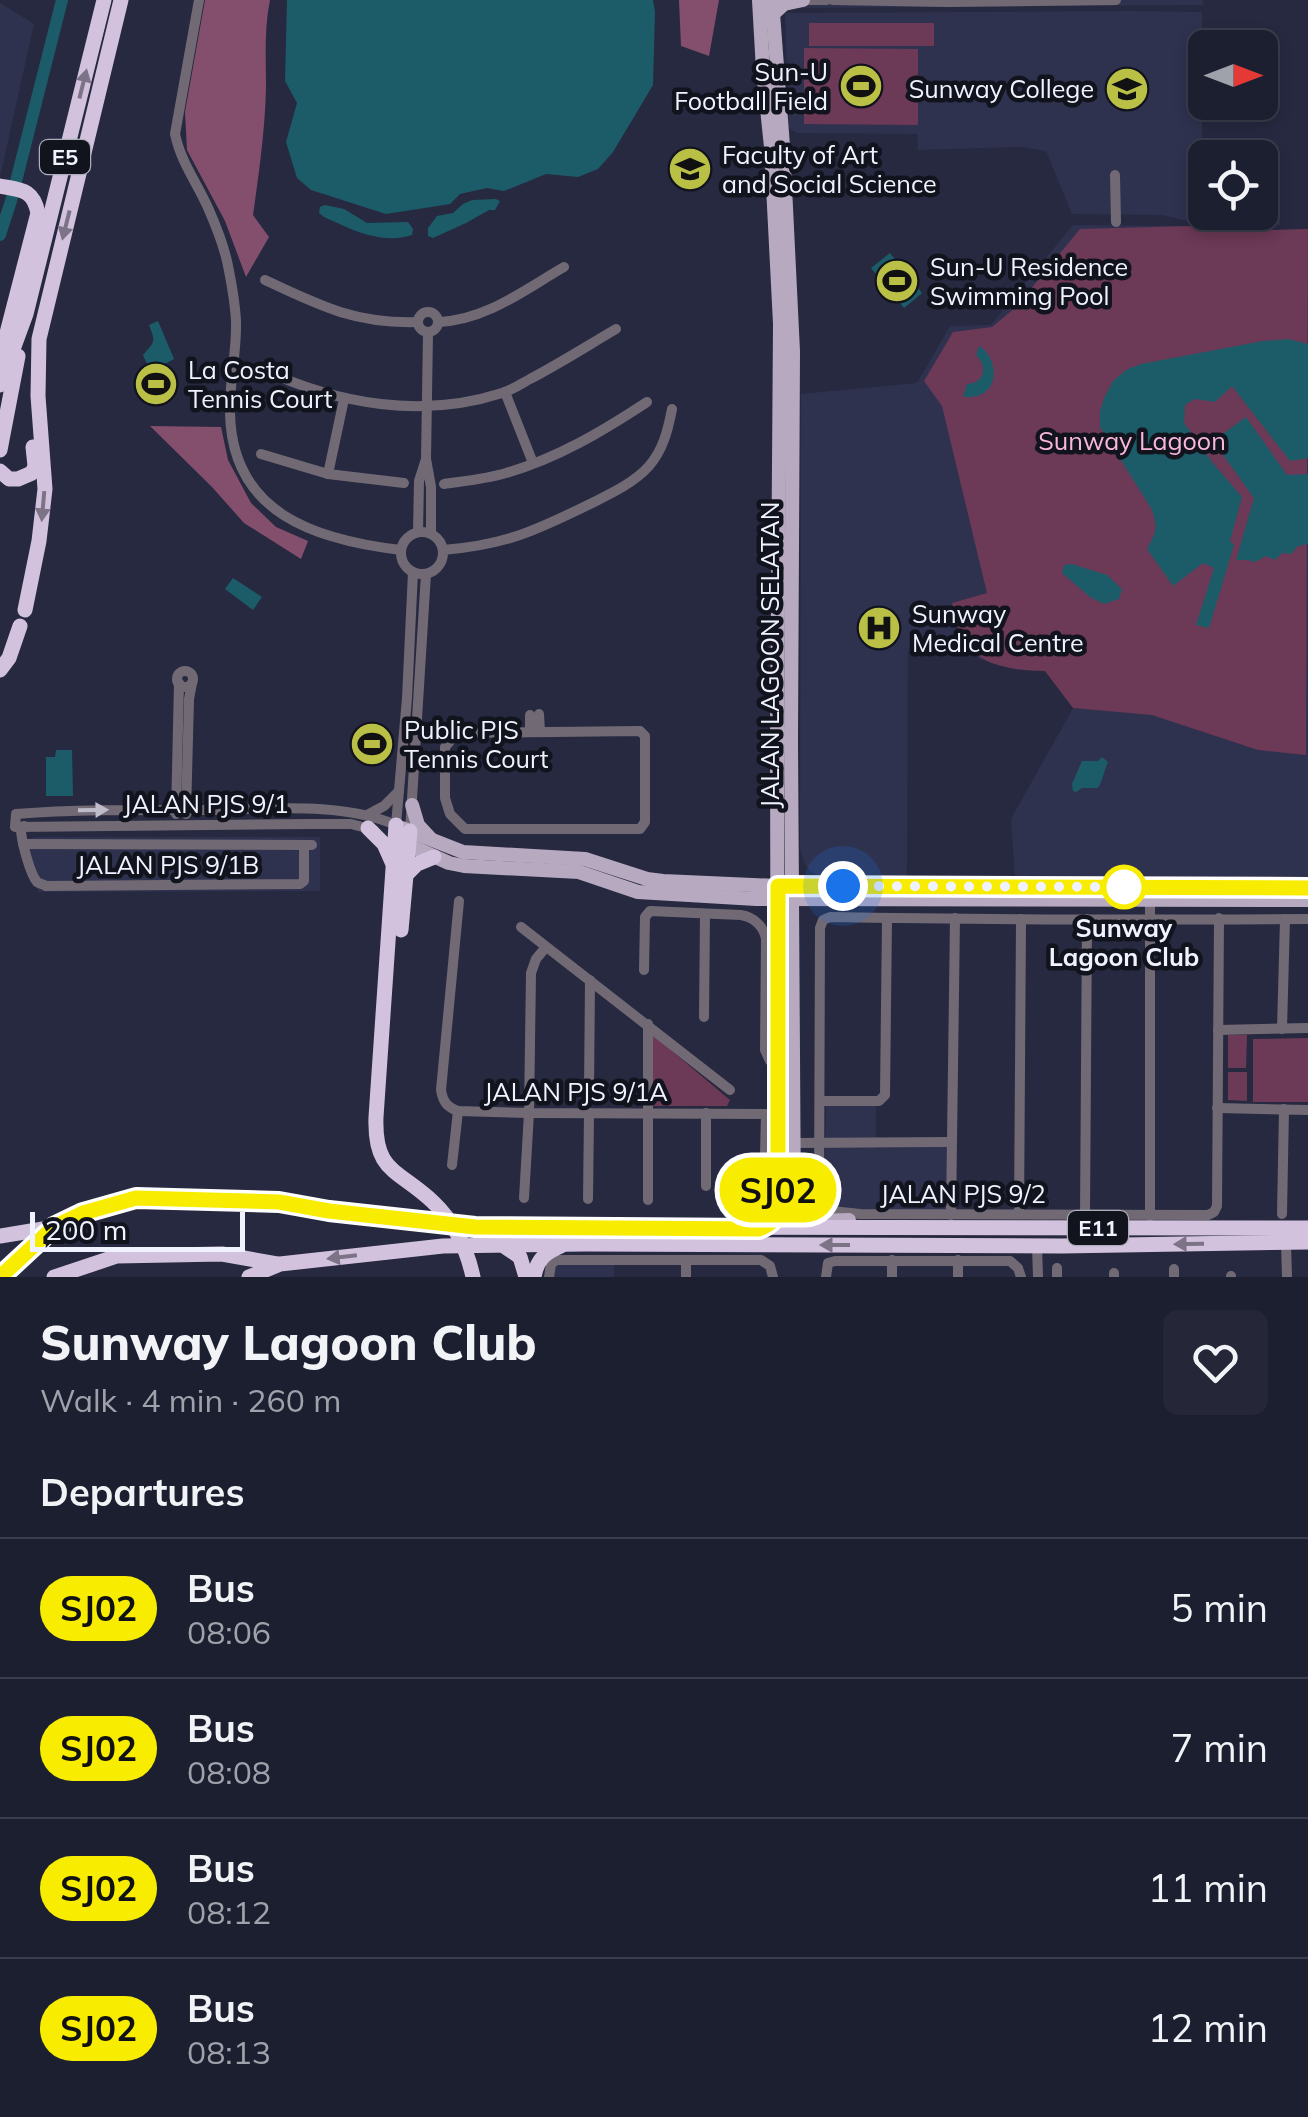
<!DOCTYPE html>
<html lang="en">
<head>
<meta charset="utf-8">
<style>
	:root { --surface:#1c1f30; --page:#252738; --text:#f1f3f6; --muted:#a0a2ab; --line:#3a3d4c }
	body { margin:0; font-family:Mulish,sans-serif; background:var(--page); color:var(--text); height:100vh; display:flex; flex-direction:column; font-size:38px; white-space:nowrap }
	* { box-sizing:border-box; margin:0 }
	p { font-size:32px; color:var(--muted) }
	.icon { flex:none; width:55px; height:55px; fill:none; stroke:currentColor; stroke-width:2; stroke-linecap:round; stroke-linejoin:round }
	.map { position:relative; height:1277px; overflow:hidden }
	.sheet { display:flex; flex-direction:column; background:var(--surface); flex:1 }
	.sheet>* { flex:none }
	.badge { padding:0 20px; border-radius:32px; font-size:35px; line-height:65px }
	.needle { width:65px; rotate:90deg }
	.controls { position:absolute; left:1188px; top:30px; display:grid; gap:20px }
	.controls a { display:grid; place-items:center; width:90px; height:90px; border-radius:15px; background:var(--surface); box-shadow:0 5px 15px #0003,0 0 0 2px var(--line); font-size:50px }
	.scale { position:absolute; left:30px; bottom:25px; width:215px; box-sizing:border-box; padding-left:10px; border:5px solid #f0f3ff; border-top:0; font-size:28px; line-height:35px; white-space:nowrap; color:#f0f3ff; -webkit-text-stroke:8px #11131d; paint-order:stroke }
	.you { position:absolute; width:50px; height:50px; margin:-25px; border:8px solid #fff; border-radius:50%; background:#1a73e8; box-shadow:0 0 0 15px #1a73e833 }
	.map>.badge { position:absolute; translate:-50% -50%; box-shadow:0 0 0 5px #fff }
	h2 { padding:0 40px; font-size:38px; line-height:90px }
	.round { display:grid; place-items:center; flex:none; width:105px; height:105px; border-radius:15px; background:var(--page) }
	.summary { display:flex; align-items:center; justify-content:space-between; height:170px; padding:0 40px }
	h1 { font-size:48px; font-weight:800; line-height:75px }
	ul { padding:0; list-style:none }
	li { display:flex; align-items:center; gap:30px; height:140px; padding:0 40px; border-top:2px solid var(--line) }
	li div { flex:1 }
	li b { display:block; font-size:38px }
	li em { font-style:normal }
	li .badge { min-width:110px; font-weight:700; text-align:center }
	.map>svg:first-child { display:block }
</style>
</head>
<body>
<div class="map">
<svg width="1308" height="1277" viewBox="0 0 1308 1277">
	<rect width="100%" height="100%" fill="#262940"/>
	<!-- built -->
	<g fill="#2f324f">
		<path d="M790,0h413v5l-412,3z"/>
		<path d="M0,3l34,21 -33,149h-1z"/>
		<path d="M1128,11l74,1v177l3,1v22h55v-20h20v33l-74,1 -43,-11 -91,-1 -26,-63 -24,-4 -104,3 -1,-16 -120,-1 -8,-5 -4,-115z"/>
		<path d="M1073,225l116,1 17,6 102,-3v653l-293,-2 -4,-61 62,-111 -28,-37 -27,-1 -39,-11 -18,-22 -53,14 -1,228h-83l-15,-9 -6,-10 -3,-13 1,-453 116,-11 33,-57 41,-1z"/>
		<path d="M36,837h284v54l-282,1 -19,-51z"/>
		<path d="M876,1105v43l74,-1 -1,72 -125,-3 2,-110z"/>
		<path d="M556,1263l58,1v13h-63z"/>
	</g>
	<!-- green -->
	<g fill="#6c3956">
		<rect x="809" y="23" width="125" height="23"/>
		<path d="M804,48l114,1v76l-114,-1z"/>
		<path d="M1189,226l17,6 102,-3 -2,526 -48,-5 -106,-35 -79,-7 -28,-37c-32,-1 -69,-4 -84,-36 -4,-10 -6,-22 -9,-32l35,-10 -45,-187 -18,-25 29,-49 39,-5 23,-19 65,-79z"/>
		<path d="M157,367l14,28 -15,7 -14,-28z"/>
		<path d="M357,734l31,1 -1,19 -31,-2z"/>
		<path d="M653,1035l77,65 -3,6h-75z"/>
		<path d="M1228,1035h19l-1,33h-18z"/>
		<path d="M1308,1038v64h-55v-63z"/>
		<path d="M1228,1072h19v29l-19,-1z"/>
	</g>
	<!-- forest -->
	<g fill="#844f6d">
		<path d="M205,0h65c-6,29 -4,58 -4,88 -1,42 -7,85 -13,127l16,22 -23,40 -21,-56 -38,-71 -2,-38z"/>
		<path d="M679,0h40l-10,56 -28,-10z"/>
		<path d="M150,426l71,1 7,33 23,43 25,24 32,14 -7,18 -57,-36 -32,-36z"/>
	</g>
	<!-- water -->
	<g fill="#1c5c68">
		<path d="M287,0h366l2,12 -2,73 -40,67 -15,17 -20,8 -32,-3 -42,17 -17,-3 -27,6 -10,10 -64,10 -75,-24 -14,-12 -11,-36 11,-39 -12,-22z"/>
		<path d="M496,199l4,2 -5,9h-6l-23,13 -33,15 -5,-2v-8l9,-12 16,-3 10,-9 9,-4z"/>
		<path d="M325,205l19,4 23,14 41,-1 5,7 -1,6c-31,10 -59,-5 -88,-18l-5,-4 1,-6z"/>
		<path d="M890,253l32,40 -18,15 -33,-40z"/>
		<path d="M158,321l16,38 -11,6 -2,-3 -6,3 -8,-1 -4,-9c12,-14 13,-12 6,-30z"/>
		<path d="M1288,339l20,5v114l-18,3 -58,-75 -17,16 -20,-3 -10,6 -1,18 28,39 30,35 -12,44 4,4 -25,83 -13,-3 18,-57 -11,-5 -30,23 -26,-37c10,-19 11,-21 4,-41l-51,-81v-16l5,-15 8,-15 13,-11 15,-6 122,-23z"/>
		<path d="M979,346c17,10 22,40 1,49 -3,2 -14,2 -17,2l4,-13c18,-1 21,-18 9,-29z"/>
		<path d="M1246,417l41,58 21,-1v70l-10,2 -7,8 -9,-1 -7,7 -9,-4 -11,6 -9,-2h-10l18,-62 -41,-57z"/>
		<path d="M1072,564l35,11 15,14 -3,10 -15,5 -14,-7 -28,-24 2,-8z"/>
		<path d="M233,578l29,19 -9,13 -28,-21z"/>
		<path d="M56,750h16l1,46h-27v-39h9z"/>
		<path d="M1102,757l6,5c-4,9 -5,17 -10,26h-16l-6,4 -3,-1 -1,-7 10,-23h16z"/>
	</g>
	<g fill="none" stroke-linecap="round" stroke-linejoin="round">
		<!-- river -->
		<path stroke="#1c5c68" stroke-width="12" d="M0,235l11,-34 51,-201"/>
		<!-- minor -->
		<g stroke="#716a75" stroke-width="10">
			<path d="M199,0l-24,134c6,29 23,50 34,76 7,16 14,34 18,51 4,19 8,41 9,60 1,31 -7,62 -6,92 2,101 86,127 171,137"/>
			<path d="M803,0h24"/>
			<path d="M833,0l114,2 169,-2"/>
			<path d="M1115,175l1,47"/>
			<path d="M265,280c55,26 91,44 153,42"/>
			<circle cx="428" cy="322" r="10"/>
			<path d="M439,322c47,-2 85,-32 125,-55"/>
			<path d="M428,333l-2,126 5,28v46"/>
			<path d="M264,370c74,34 158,49 238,23 10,-3 19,-9 28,-14 29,-15 57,-33 86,-50"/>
			<path d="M505,392l28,71"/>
			<path d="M261,454l67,20 76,9"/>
			<path d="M328,474l16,-75"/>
			<path d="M444,484c21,-3 42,-5 62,-11 52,-15 97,-42 141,-71"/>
			<circle cx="422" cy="553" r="21"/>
			<path d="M418,532l1,-51 7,-22"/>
			<path d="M443,550c62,-5 92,-19 147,-46 20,-10 44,-21 59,-38 14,-16 19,-36 23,-57"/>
			<circle cx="185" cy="679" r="8"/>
			<path d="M539,714l1,18"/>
			<path d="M530,715v17"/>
			<path d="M640,731l5,5v86l-5,7h-175l-15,-15 -5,-16v-51l12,-14z"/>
			<path d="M176,814l3,-131"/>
			<path d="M186,814l3,-115 3,-16"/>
			<path d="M369,814l15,-8 15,-15"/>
			<path d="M24,826l-3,3c0,11 9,45 16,53 3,2 6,2 9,4l254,-2 4,-3v-36"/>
			<path d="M374,830l-23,-6h-40l-296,3 1,-13c66,-5 133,-4 199,-4 58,-1 127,-8 181,15l11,-127 6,-126"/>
			<path d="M410,831l16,-257"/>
			<path d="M23,844l289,1"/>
			<path d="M459,901l-18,189c2,12 6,17 17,21l71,2 253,1"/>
			<path d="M1219,918l-2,288 -3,6 -6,3 -348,-1 -38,-4 -3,-5 1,-277 3,-8 7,-3c159,3 319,3 478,2"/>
			<path d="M521,927l209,163"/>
			<path d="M644,970l1,-53 5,-6 91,4c13,2 23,12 25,24l-1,111 5,11 11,4"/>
			<path d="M704,1017l1,-103"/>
			<path d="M1282,1029l3,-110"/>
			<path d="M1218,1030l90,-2"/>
			<path d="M589,1092l1,-112"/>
			<path d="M820,1101h59l6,-6 2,-177"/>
			<path d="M1217,1108l91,2"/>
			<path d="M793,1143l159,-1"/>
			<path d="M765,1154l1,-40"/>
			<path d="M452,1165l6,-54"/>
			<path d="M706,1186v-73"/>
			<path d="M524,1198l5,-85 2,-140 5,-14 10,-12"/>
			<path d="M588,1199l1,-86"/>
			<path d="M648,1200v-176"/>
			<path d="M1019,1214l2,-295"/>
			<path d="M1282,1214l2,-105"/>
			<path d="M951,1215l4,-297"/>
			<path d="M1085,1216l2,-297"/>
			<path d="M1150,1216v-316"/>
			<path d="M1286,1243l1,34"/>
			<path d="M1037,1246l1,31"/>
			<path d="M1057,1268v9"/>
			<path d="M1231,1276v1"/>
			<path d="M549,1277l2,-13 5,-4h205l9,6 3,11"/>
			<path d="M686,1277v-17"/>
			<path d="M826,1277l2,-14 7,-2h175l8,7 3,9"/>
			<path d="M892,1277v-17"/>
			<path d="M958,1277v-17"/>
			<path d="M1114,1277v-4"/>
			<path d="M1174,1277v-8"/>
		</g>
		<!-- major -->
		<g stroke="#b7a9c0" stroke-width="14">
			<path d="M759,0l4,70 8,77 9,177 -3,417 1,463c-1,14 -6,20 -18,24"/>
			<path d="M772,0l11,146 10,205 -2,390 3,470c13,13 37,9 55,9"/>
			<path d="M773,14l11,-10 19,-4"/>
			<path d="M412,805l6,20 12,13"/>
			<path d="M402,828l61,24 122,7 62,20 16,2 115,5 530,2"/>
			<path d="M402,842l47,21 15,3 115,6 59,20 118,7 552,1"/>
		</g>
		<!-- highway -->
		<g stroke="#d3c2de" stroke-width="15">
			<path d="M0,186c21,4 33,3 38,27l-38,147"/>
			<path d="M0,385l26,-71 78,-314"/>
			<path d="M0,450l18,-94"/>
			<path d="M0,471l9,8h9l14,-6 3,-7 -2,-19"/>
			<path d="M25,610l14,-69 6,-52 -7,-93 1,-57 82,-339"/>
			<path d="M0,670l9,-12 11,-32"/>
			<path d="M396,825l-20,292c-2,56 22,52 57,85 21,20 34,47 40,75"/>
			<path d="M368,828l16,16 8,18"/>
			<path d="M405,876l12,-12 17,-7"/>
			<path d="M401,930l9,-99"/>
			<path d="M0,1236l55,-9"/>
			<path d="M504,1246l16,11 6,20"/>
			<path d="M0,1277l55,-50 17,-10 64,-19 90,1 53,4 50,8 146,16 833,1"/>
			<path d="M54,1277l63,-21 105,-2 55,10"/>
			<path d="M249,1277l31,-13 163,-18 142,-2 477,2 246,-4"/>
			<path d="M534,1277c3,-18 11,-24 27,-31"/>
		</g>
	</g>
	<!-- one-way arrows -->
	<defs><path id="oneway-solid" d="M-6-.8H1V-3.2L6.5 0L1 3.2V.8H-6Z" transform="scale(2.5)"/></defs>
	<g fill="#7c7387">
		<use href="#oneway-solid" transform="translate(83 84) rotate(-76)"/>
		<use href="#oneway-solid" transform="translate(66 225) rotate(104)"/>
		<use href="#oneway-solid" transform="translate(43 506) rotate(95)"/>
		<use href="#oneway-solid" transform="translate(1189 1244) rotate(179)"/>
		<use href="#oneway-solid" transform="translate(835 1245) rotate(180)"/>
		<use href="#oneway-solid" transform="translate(342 1257) rotate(173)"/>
	</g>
	<use fill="#bdbcc8" href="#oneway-solid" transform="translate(93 810) rotate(-1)"/>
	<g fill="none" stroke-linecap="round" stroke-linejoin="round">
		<!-- line casing -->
		<g stroke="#fff" stroke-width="22">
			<path id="line" d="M0,1277l54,-50 29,-14 53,-15 143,4 50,9 146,16 284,2c13,-5 18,-11 19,-25v-318l530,2"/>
		</g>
		<!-- line -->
		<use href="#line" stroke="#f8ed00" stroke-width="15"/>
		<!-- walk -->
		<path stroke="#f0f3ff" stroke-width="10" stroke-dasharray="0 18" d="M843,886l281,1"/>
	</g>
	<!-- icons -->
	<defs>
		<g id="stadium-disc" transform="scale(2.25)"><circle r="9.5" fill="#bac045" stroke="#11131d"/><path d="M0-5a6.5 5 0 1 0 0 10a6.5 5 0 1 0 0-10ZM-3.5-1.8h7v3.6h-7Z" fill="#111"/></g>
		<g id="university-disc" transform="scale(2.25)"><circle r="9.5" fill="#bac045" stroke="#11131d"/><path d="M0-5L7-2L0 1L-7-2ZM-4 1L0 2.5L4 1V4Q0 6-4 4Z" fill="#111"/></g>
		<g id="hospital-disc" transform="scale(2.25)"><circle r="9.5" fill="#bac045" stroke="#11131d"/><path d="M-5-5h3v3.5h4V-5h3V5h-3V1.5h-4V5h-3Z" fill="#111"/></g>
	</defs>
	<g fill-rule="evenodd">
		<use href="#stadium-disc" x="861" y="86"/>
		<use href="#university-disc" x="1127" y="89"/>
		<use href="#university-disc" x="690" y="169"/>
		<use href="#stadium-disc" x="897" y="281"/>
		<use href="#stadium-disc" x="156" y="384"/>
		<use href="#hospital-disc" x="879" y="628"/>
		<use href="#stadium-disc" x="372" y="744"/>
	</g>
	<!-- markers -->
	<circle fill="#fff" stroke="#f8ed00" stroke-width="5" cx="1124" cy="887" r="20"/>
	<g text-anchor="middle" stroke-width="9" stroke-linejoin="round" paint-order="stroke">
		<!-- shield labels -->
		<g fill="#11131d" stroke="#adb0bb" stroke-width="2.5">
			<rect x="40" y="140" width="50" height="34" rx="8"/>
			<rect x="1068" y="1211" width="60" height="34" rx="8"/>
		</g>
		<g font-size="22" font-weight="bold" fill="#f0f3ff">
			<text x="65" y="165">E5</text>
			<text x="1098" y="1236">E11</text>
		</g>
		<!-- poi labels -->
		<g font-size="25" fill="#f0f3ff" stroke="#11131d" text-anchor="start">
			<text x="828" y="81" text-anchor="end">Sun-U<tspan x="828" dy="29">Football Field</tspan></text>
			<text x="1094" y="98" text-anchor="end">Sunway College</text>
			<text x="722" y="164">Faculty of Art<tspan x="722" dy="29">and Social Science</tspan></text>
			<text x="930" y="276">Sun-U Residence<tspan x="930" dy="29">Swimming Pool</tspan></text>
			<text x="188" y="379">La Costa<tspan x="188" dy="29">Tennis Court</tspan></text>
			<text x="912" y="623">Sunway<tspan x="912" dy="29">Medical Centre</tspan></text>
			<text x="404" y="739">Public PJS<tspan x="404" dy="29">Tennis Court</tspan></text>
		</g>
		<!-- park labels -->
		<g font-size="25" fill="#f9b6db" stroke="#11131d">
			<text x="1132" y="450">Sunway Lagoon</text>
		</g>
		<!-- street labels -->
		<g font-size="25" fill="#f0f3ff" stroke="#11131d">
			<text transform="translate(770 655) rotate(-90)" y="9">JALAN LAGOON SELATAN</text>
			<text x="206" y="813">JALAN PJS 9/1</text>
			<text x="168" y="874">JALAN PJS 9/1B</text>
			<text x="576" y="1101">JALAN PJS 9/1A</text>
			<text x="963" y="1203">JALAN PJS 9/2</text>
		</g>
		<!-- stop labels -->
		<g font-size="25" font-weight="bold" fill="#f0f3ff" stroke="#11131d">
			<text x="1124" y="937">Sunway<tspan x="1124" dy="29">Lagoon Club</tspan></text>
		</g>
	</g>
</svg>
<div class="controls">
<a><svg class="needle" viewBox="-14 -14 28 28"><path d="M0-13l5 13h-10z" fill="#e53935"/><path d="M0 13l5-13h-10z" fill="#a0a2ab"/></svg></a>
<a><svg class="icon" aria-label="locate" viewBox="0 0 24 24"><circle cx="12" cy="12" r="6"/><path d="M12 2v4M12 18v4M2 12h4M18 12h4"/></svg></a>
</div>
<div class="scale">200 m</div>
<div class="you" style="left:843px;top:886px"></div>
<b class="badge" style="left:778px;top:1190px;background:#f8ed00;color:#111">SJ02</b>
</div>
<section class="sheet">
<div class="summary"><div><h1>Sunway Lagoon Club</h1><p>Walk · 4 min · 260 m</p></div><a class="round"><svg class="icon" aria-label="heart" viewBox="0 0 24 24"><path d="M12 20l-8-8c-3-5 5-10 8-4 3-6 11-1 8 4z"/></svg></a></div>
<h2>Departures</h2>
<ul>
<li><span class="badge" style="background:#f8ed00;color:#111">SJ02</span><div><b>Bus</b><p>08:06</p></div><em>5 min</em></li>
<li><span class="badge" style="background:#f8ed00;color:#111">SJ02</span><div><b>Bus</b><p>08:08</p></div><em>7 min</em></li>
<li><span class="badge" style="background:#f8ed00;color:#111">SJ02</span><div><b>Bus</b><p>08:12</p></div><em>11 min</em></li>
<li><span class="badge" style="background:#f8ed00;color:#111">SJ02</span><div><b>Bus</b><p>08:13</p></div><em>12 min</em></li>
</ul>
</section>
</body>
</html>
